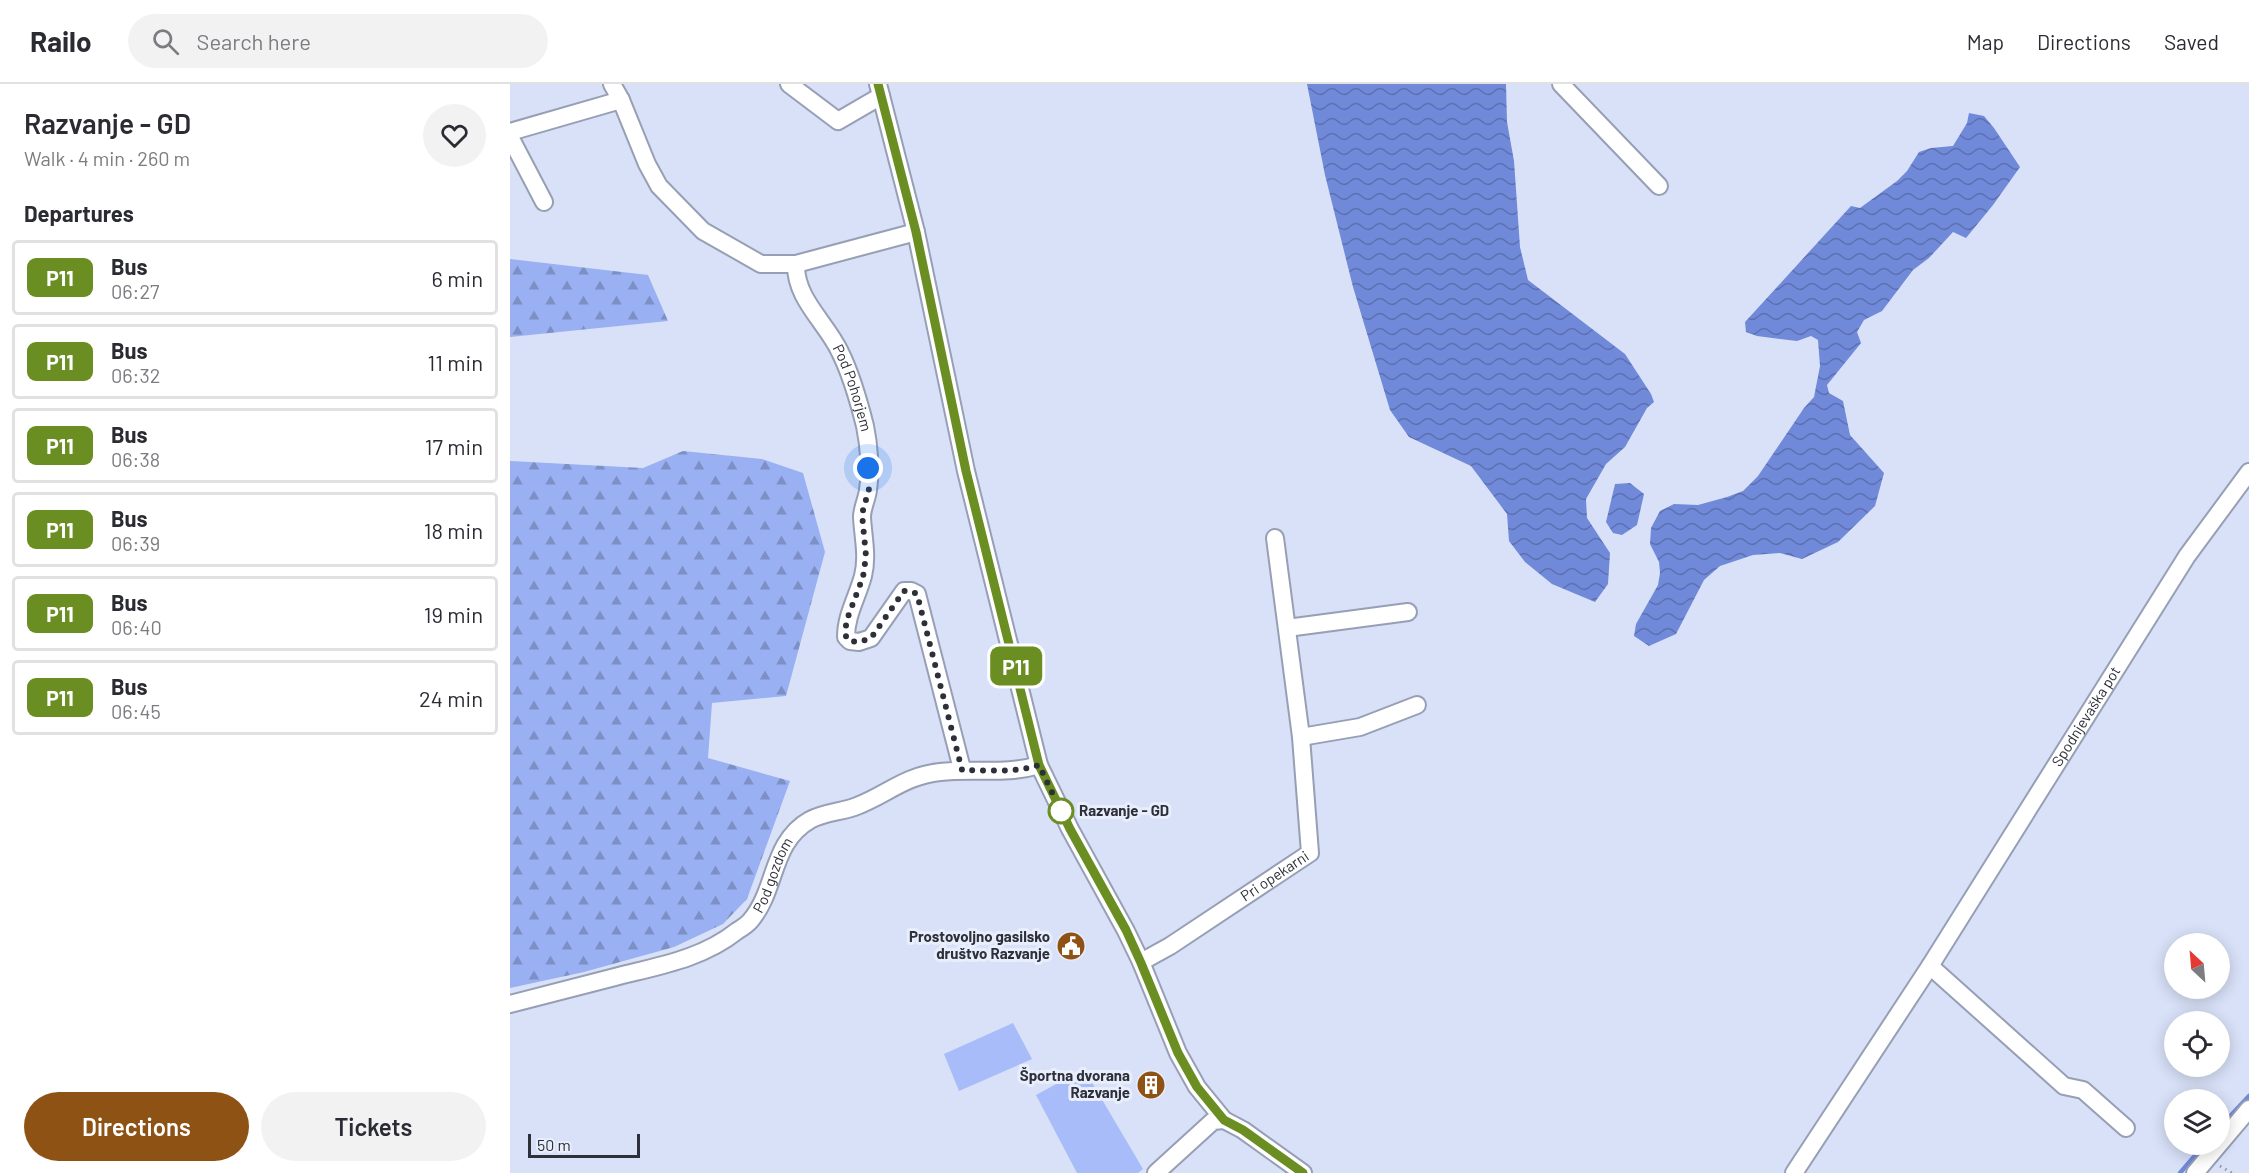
<!DOCTYPE html>
<html lang="en">
<head>
<meta charset="utf-8">
<style>
	:root { --surface:#fff; --page:#f2f2f3; --text:#2b2b33; --muted:#7c7c81; --line:#e1e1e2; --accent:#8f5215 }
	body { margin:0; font-family:Barlow,sans-serif; background:var(--page); color:var(--text); height:100vh; display:flex; flex-direction:column; font-size:22px; white-space:nowrap }
	* { box-sizing:border-box; margin:0 }
	p { font-size:20px; color:var(--muted) }
	.icon { flex:none; width:33px; height:33px; fill:none; stroke:currentColor; stroke-width:2; stroke-linecap:round; stroke-linejoin:round }
	.map { position:relative; flex:1; overflow:hidden }
	.panel { display:flex; flex-direction:column; background:var(--surface); width:510px }
	.panel>* { flex:none }
	.badge { padding:0 12px; border-radius:9px; font-size:21px; line-height:39px }
	.needle { width:39px; rotate:334deg }
	.tools { position:absolute; left:1654px; top:849px; display:grid; gap:12px }
	.tools a { display:grid; place-items:center; width:66px; height:66px; border-radius:50%; background:var(--surface); box-shadow:0 3px 15px #0003; font-size:30px }
	.scale { position:absolute; left:18px; bottom:15px; width:112px; box-sizing:border-box; padding-left:6px; border:3px solid #2d3039; border-top:0; font-size:16px; line-height:21px; white-space:nowrap; color:#2d3039; -webkit-text-stroke:4px #e9eefc; paint-order:stroke }
	.you { position:absolute; width:30px; height:30px; margin:-15px; border:4px solid #fff; border-radius:50%; background:#1a73e8; box-shadow:0 0 0 9px #1a73e833 }
	.map>.badge { position:absolute; translate:-50% -50%; box-shadow:0 0 0 3px #fff }
	h2 { padding:0 24px; font-size:22px; line-height:54px }
	.round { display:grid; place-items:center; flex:none; width:63px; height:63px; border-radius:32px; background:var(--page) }
	.head { display:flex; align-items:center; justify-content:space-between; height:102px; padding:0 24px }
	h1 { font-size:28px; font-weight:600; line-height:45px }
	.action { display:flex; gap:12px; margin-top:auto; padding:12px 24px }
	.action a { flex:1; height:69px; border-radius:36px; background:var(--accent); color:#fff; font-size:24px; font-weight:600; line-height:69px; text-align:center }
	.action a+a { background:var(--page); color:var(--text) }
	ul { padding:0; list-style:none }
	li { display:flex; align-items:center; gap:18px; height:75px; margin:0 12px 9px; padding:0 12px; border:3px solid var(--line); border-radius:6px }
	li div { flex:1 }
	li b { display:block; font-size:22px }
	li em { font-style:normal }
	li .badge { min-width:66px; font-weight:700; text-align:center }
	header { display:flex; align-items:center; gap:36px; box-sizing:border-box; height:84px; padding:0 30px; background:var(--surface); border-bottom:2px solid var(--line) }
	header strong { font-size:28px }
	nav { display:flex; gap:33px; margin-inline-start:auto; font-size:21px }
	.search { width:420px; height:54px; background:var(--page); display:flex; align-items:center; gap:15px; box-sizing:border-box; padding:0 21px; border-radius:33px; color:var(--muted); font-size:22px }
	main { display:flex; flex:1; min-height:0 }
	.map>svg:first-child { display:block }
</style>
</head>
<body>
<header>
<strong>Railo</strong>
<div class="search"><svg class="icon" aria-label="search" viewBox="0 0 24 24"><circle cx="10" cy="10" r="6"/><path d="M15 15l6 6"/></svg>Search here</div>
<nav><a>Map</a><a>Directions</a><a>Saved</a></nav>
</header>
<main>
<section class="panel">
<div class="head"><div><h1>Razvanje - GD</h1><p>Walk · 4 min · 260 m</p></div><a class="round"><svg class="icon" aria-label="heart" viewBox="0 0 24 24"><path d="M12 20l-8-8c-3-5 5-10 8-4 3-6 11-1 8 4z"/></svg></a></div>
<h2>Departures</h2>
<ul>
<li><span class="badge" style="background:#6b8e23;color:#fff">P11</span><div><b>Bus</b><p>06:27</p></div><em>6 min</em></li>
<li><span class="badge" style="background:#6b8e23;color:#fff">P11</span><div><b>Bus</b><p>06:32</p></div><em>11 min</em></li>
<li><span class="badge" style="background:#6b8e23;color:#fff">P11</span><div><b>Bus</b><p>06:38</p></div><em>17 min</em></li>
<li><span class="badge" style="background:#6b8e23;color:#fff">P11</span><div><b>Bus</b><p>06:39</p></div><em>18 min</em></li>
<li><span class="badge" style="background:#6b8e23;color:#fff">P11</span><div><b>Bus</b><p>06:40</p></div><em>19 min</em></li>
<li><span class="badge" style="background:#6b8e23;color:#fff">P11</span><div><b>Bus</b><p>06:45</p></div><em>24 min</em></li>
</ul>
<div class="action"><a>Directions</a><a>Tickets</a></div>
</section>
<div class="map">
<svg width="1739" height="1089" viewBox="0 0 1739 1089">
	<defs>
		<pattern id="forest-firs" width="22" height="20" patternUnits="userSpaceOnUse" patternTransform="scale(1.5)"><rect width="22" height="20" fill="#99b0f2"/><path d="M5 1l3.5 6h-7zM16 11l3.5 6h-7z" fill="#7d90c5"/></pattern>
		<pattern id="water-waves" width="16" height="10" patternUnits="userSpaceOnUse" patternTransform="scale(1.5)"><rect width="16" height="10" fill="#7089d9"/><path d="M0 5q4-4 8 0t8 0" fill="none" stroke="#5c70b1"/></pattern>
	</defs>
	<rect width="100%" height="100%" fill="#d8e1f8"/>
	<!-- grass -->
	<g fill="#a7bcf8">
		<path d="M503,939l19,36 -73,32 -15,-37z"/>
		<path d="M574,985l59,100 -5,4h-61l-41,-78z"/>
	</g>
	<!-- forest -->
	<g fill="url(#forest-firs)">
		<path d="M0,175l138,16 20,46 -158,16z"/>
		<path d="M173,367l79,8 41,14 22,79 -39,144 -74,7 -4,55 82,23 -43,118 -24,25 -49,23 -90,25 -74,16v-527l133,7z"/>
	</g>
	<!-- water -->
	<g fill="url(#water-waves)">
		<path d="M797,0h199l1,38 7,39 6,86 8,33 97,74 26,40 3,8 -7,6 -22,39 -19,17 -20,35 1,19 23,35 -2,31 -13,18 -43,-18 -27,-22 -16,-21 -2,-27 -36,-48 -62,-29 -19,-27 -37,-123 -28,-112z"/>
		<path d="M1459,29l15,3 10,12 26,39 -27,38 -27,33 -13,-6 -24,26 -16,12 -31,41 -18,9 -7,12 4,11 -34,42 2,8 14,8 7,34 34,38 -9,33 -37,36 -36,17 -22,-6 -27,2 -33,11 -16,14 -28,54 -27,12 -15,-10 2,-12 22,-39 2,-12 -1,-11 -9,-18 1,-16 9,-17 14,-7 24,1 29,-8 16,-6 15,-15 46,-68 10,-11 6,-31 -2,-26 -7,-4 -14,5 -40,-5 -11,-4 -1,-10 106,-116 9,2 37,-27 10,-10 12,-19 12,-4 22,-2 14,-23z"/>
		<path d="M1120,399l14,11 -7,31 -15,10 -9,-2 -7,-11 9,-38z"/>
	</g>
	<g fill="none" stroke-linecap="round" stroke-linejoin="round">
		<!-- stream -->
		<g stroke="#7089d9" stroke-width="4.5">
			<path d="M1710,1043l29,-31"/>
			<path d="M1670,1089l25,-29"/>
		</g>
		<!-- minor casing -->
		<g stroke="#979fb5" stroke-width="20">
			<g id="minor">
				<path d="M102,0l9,16 26,64 12,22 44,45 58,33h35l120,-32"/>
				<path d="M279,0l49,37 43,-25"/>
				<path d="M368,0l38,148 50,239 73,294 31,64 56,102 15,31 37,91 19,34 27,33 19,10 60,43"/>
				<path d="M1051,0l98,102"/>
				<path d="M0,48l111,-32"/>
				<path d="M0,53l34,65"/>
				<path id="s1" d="M286,180c-1,35 30,58 44,88 11,22 19,50 25,74 4,19 6,45 3,64 -1,9 -6,18 -6,27 1,20 6,39 1,59 -6,22 -17,39 -17,61l4,4 9,1 12,-4 33,-47h7l6,3 45,175"/>
				<path d="M777,544l121,-16"/>
				<path d="M791,653l59,-10 57,-22"/>
				<path id="s2" d="M631,878l29,-16 140,-93 -9,-116 -26,-199"/>
				<path d="M1420,882l134,120 19,4 43,38"/>
				<path id="s3" d="M0,920c35,-9 70,-18 105,-27 43,-11 87,-18 122,-46 5,-3 11,-7 14,-11 26,-31 20,-78 59,-100 15,-8 32,-8 47,-14 31,-12 47,-30 83,-34 33,-4 67,3 99,-7"/>
				<path d="M646,1089l57,-52 11,-1"/>
				<path id="s4" d="M1284,1089l136,-207 257,-410 62,-84"/>
				<path d="M1685,1089l54,-64"/>
			</g>
		</g>
		<!-- path -->
		<path stroke="#9096a8" stroke-width="3" stroke-dasharray="1.5 4.5" stroke-linecap="butt" d="M1710,1082l12,7"/>
		<!-- minor -->
		<use href="#minor" stroke="#fff" stroke-width="16"/>
	</g>
	<g fill="none" stroke-linecap="round" stroke-linejoin="round">
		<!-- line casing -->
		<g stroke="#fff" stroke-width="14">
			<path id="line" d="M368,0l38,148 50,239 73,294 31,64 56,101 15,33 37,90 19,34 27,33 19,10 60,43"/>
		</g>
		<!-- line -->
		<use href="#line" stroke="#6b8e23" stroke-width="9"/>
		<!-- walk -->
		<path stroke="#2d3039" stroke-width="6" stroke-dasharray="0 10.8" d="M358,384l1,21 -7,25 4,42 -3,21 -17,45v16l4,3 9,1 12,-4 33,-47h7l6,3 45,176c25,0 53,3 77,-5l22,46"/>
	</g>
	<!-- icons -->
	<defs>
		<g id="civic-disc" transform="scale(1.5)"><circle r="9.5" fill="#8f5215" stroke="#e9eefc"/><path d="M-.6-6.5H3V-4.5H.6V-3L4-1V1h2V6H-6V1h2V-1L-.6-3ZM-1.2 2.5V6h2.4V2.5Z" fill="#fff"/></g>
		<g id="building-disc" transform="scale(1.5)"><circle r="9.5" fill="#8f5215" stroke="#e9eefc"/><path d="M-4-6H4V6H1V3H-1V6H-4ZM-2.5-4.3h1.7v1.8h-1.7ZM.8-4.3h1.7v1.8H.8ZM-2.5-1h1.7V.8h-1.7ZM.8-1h1.7V.8H.8Z" fill="#fff"/></g>
	</defs>
	<g fill-rule="evenodd">
		<use href="#civic-disc" x="561" y="862"/>
		<use href="#building-disc" x="641" y="1001"/>
	</g>
	<!-- markers -->
	<circle fill="#fff" stroke="#6b8e23" stroke-width="3" cx="551" cy="727" r="12"/>
	<g text-anchor="middle" stroke-width="6" stroke-linejoin="round" paint-order="stroke">
		<!-- street labels -->
		<g font-size="15" fill="#2d3039" stroke="#e9eefc">
			<text dy="5" stroke="none"><textPath href="#s1" startOffset="138">Pod Pohorjem</textPath></text>
			<text dy="5" stroke="none"><textPath href="#s4" startOffset="542">Spodnjevaška pot</textPath></text>
			<text dy="5" stroke="none"><textPath href="#s2" startOffset="159">Pri opekarni</textPath></text>
			<text dy="5" stroke="none"><textPath href="#s3" startOffset="308">Pod gozdom</textPath></text>
		</g>
		<!-- stop labels -->
		<g font-size="15" font-weight="bold" fill="#2d3039" stroke="#e9eefc" text-anchor="start">
			<text x="569" y="732">Razvanje - GD</text>
		</g>
		<!-- poi labels -->
		<g font-size="15" font-weight="bold" fill="#2d3039" stroke="#e9eefc" text-anchor="end">
			<text x="540" y="858">Prostovoljno gasilsko<tspan x="540" dy="17">društvo Razvanje</tspan></text>
			<text x="620" y="997">Športna dvorana<tspan x="620" dy="17">Razvanje</tspan></text>
		</g>
	</g>
</svg>
<div class="tools">
<a><svg class="needle" viewBox="-14 -14 28 28"><path d="M0-13l5 13h-10z" fill="#e53935"/><path d="M0 13l5-13h-10z" fill="#7c7c81"/></svg></a>
<a><svg class="icon" aria-label="locate" viewBox="0 0 24 24"><circle cx="12" cy="12" r="6"/><path d="M12 2v4M12 18v4M2 12h4M18 12h4"/></svg></a>
<a><svg class="icon" aria-label="layers" viewBox="0 0 24 24"><path d="M12 4l9 5-9 5-9-5zM3 14l9 5 9-5"/></svg></a>
</div>
<div class="scale">50 m</div>
<div class="you" style="left:358px;top:384px"></div>
<b class="badge" style="left:506px;top:582px;background:#6b8e23;color:#fff">P11</b>
</div>
</main>
</body>
</html>
